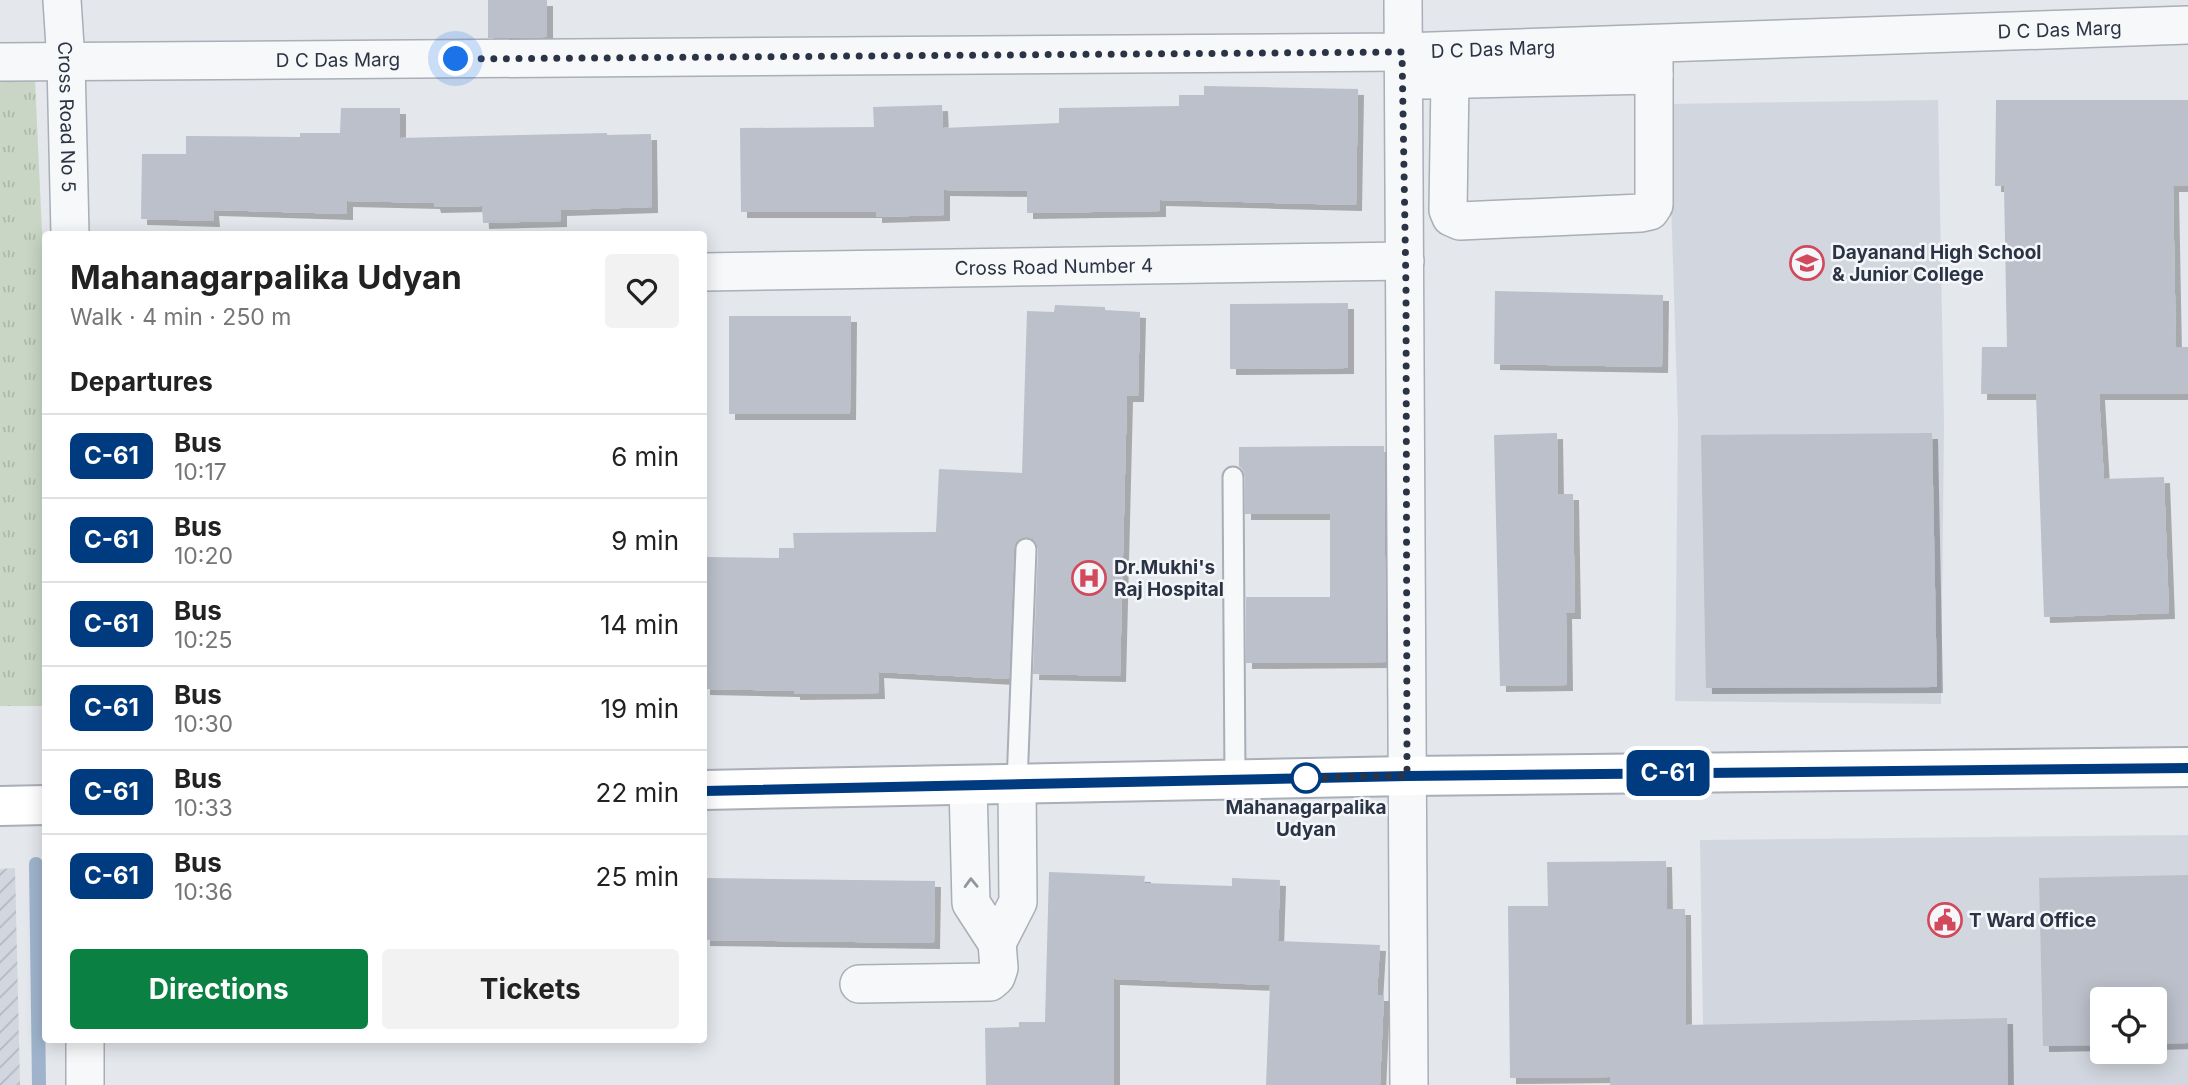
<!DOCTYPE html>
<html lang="en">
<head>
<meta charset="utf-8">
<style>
	:root { --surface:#fff; --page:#f2f2f2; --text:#222; --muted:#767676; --line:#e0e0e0; --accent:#0b8043 }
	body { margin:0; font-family:Inter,sans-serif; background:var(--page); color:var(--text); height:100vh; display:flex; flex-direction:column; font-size:26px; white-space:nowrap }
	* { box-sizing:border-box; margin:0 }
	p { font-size:23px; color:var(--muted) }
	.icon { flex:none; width:38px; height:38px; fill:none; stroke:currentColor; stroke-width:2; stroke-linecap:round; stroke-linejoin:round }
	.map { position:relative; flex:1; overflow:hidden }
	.panel { position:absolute; left:42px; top:231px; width:665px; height:812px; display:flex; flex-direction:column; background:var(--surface); border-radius:7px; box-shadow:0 4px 18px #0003 }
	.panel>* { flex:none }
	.badge { padding:0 14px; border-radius:10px; font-size:24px; line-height:46px }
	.controls { position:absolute; left:2090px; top:987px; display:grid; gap:14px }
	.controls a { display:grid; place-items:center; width:77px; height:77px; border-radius:7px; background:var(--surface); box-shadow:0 4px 18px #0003; font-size:35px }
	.you { position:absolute; width:35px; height:35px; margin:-18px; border:5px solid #fff; border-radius:50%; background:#1a73e8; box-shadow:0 0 0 10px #1a73e833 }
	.map>.badge { position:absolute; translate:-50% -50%; box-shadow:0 0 0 4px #fff }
	h2 { padding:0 28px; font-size:26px; line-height:63px }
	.round { display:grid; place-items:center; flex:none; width:74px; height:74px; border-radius:7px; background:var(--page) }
	.overview { display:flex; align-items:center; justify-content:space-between; height:119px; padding:0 28px }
	h1 { font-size:33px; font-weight:700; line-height:52px }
	.cta { display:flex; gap:14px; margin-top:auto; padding:14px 28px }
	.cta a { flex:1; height:80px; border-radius:7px; background:var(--accent); color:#fff; font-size:28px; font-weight:700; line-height:80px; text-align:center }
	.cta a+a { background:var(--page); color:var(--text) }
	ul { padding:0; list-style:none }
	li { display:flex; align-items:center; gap:21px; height:84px; padding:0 28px; border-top:2px solid var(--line) }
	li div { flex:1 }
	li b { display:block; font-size:26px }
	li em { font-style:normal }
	li .badge { min-width:77px; font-weight:700; text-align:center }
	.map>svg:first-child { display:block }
</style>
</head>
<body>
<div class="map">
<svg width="2188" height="1085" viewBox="0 0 2188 1085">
	<defs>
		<pattern id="industrial-furrows" width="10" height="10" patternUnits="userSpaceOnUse" patternTransform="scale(1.75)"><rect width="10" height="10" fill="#d2d6de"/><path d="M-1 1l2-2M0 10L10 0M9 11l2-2" fill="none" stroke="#b4b8c0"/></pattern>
		<pattern id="grass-tufts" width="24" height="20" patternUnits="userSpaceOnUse" patternTransform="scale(1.75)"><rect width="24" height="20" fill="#c9d6c5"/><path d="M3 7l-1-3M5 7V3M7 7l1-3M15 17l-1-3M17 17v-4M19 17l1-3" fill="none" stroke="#adb8ab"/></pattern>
		<filter id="shadow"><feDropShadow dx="6" dy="6" stdDeviation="0" flood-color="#0004"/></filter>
	</defs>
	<rect width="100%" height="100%" fill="#e4e7ec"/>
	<!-- built -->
	<g fill="#d2d6de" fill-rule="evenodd">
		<path d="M1938,100l6,325 -3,279 -266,-3 3,-279 -10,-318z"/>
		<path d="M2188,835v250h-484l-4,-245zM2102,999h52v53h-52z"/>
	</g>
	<!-- industrial -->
	<path fill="url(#industrial-furrows)" d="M15,868l5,217h-20v-216z"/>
	<!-- grass -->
	<path fill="url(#grass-tufts)" d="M0,80h35l11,239 -1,387h-45z"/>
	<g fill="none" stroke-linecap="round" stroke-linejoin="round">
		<!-- stream -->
		<path stroke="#9fb4cc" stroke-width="14" d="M36,864l3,221"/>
	</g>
	<!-- building -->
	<g fill="#bbc0ca" filter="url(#shadow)">
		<path d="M488,0h59v37l-59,1z"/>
		<path d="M1204,86l154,3 -2,116 -196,-5v11l-133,2v-22l-83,-1v25l-68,2v-5h-135l-1,-84 134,-1 -1,-20 69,-2 1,23 116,-5v-15l120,-2v-11h25z"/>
		<path d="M1996,100h192v86h-15l3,161h12v47h-89l5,85 60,-2 5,136 -125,4 -8,-223h-55l1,-47h25l-3,-161h-9z"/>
		<path d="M341,108h59v30l207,-5v2l44,-1 1,73 -91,3v11l-78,2 -1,-17 -47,1 -1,-4 -87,-2v13l-134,-4 1,11 -73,-2 1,-65h44v-18l114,1v-4h40z"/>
		<path d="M1495,291l168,4 -1,72 -168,-3z"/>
		<path d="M1348,303v65l-118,1v-65z"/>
		<path d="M1055,305l50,2v3l35,2 -2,84h-11l-7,280 -87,-2 5,-125 -5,-10 -7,-2 -10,5 -2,7 -5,130 -131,-7 1,21 -85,1v-3l-90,-2v-132l75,1v-10h15l-1,-15 143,-1 3,-63 83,4 5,-162 27,1z"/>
		<path d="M729,316h122l-1,98h-121z"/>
		<path d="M1557,433l1,61h15l2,119h-9l1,72 -67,1 -6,-251z"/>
		<path d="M1932,433l5,254 -231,1 -5,-253z"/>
		<path d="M1351,446h33l2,216 -140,1v-66h84v-83h-85v-37l-2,-7 -4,-4v-19z"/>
		<path d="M1666,861l1,48h18l1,116 321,-7 1,67h-398v-8l-100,1 -2,-172h40l-1,-44z"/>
		<path d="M1049,872l96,4 -1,7 88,3v-8l48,2 -2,61 102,4 -3,50h7l-4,90h-114l4,-100 -156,-6v106h-128l-1,-57 34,-1v-5h26z"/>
		<path d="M2188,875v168l-34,1v-45h-52v46l-59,1 -4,-168z"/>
		<path d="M704,878l231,3 -1,62 -230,-3z"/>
	</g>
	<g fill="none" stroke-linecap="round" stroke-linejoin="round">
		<!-- lane casing -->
		<g stroke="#a9aeb7" stroke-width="23">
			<g id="lane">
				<path d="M1233,477l2,302"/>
				<path d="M1017,784l9,-235"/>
			</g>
		</g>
		<!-- street casing -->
		<g stroke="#a9aeb7" stroke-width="40">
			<g id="street">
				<path id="s1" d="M62,0l4,62 4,172"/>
				<path d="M1403,0l6,1085"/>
				<path id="s2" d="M0,62l1403,-10 785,-27"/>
				<path d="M1425,80l229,-5"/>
				<path d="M1450,80l-2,130 3,7 9,4 181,-8 9,-2 4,-6v-161"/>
				<path id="s3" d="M704,272l701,-11"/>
				<path d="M997,943l21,-41 -1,-118"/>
				<path d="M859,984l131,-2 6,-5 3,-9 -2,-25 -26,-40 -3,-118"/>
				<path d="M85,1040v45"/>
			</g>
		</g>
		<!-- secondary casing -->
		<g stroke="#a9aeb7" stroke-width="42">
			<g id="secondary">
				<path d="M704,790l703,-14 781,-9"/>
				<path d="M0,806l46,-1"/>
			</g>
		</g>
		<!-- lane -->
		<use href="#lane" stroke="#f7f8fa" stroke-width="19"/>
		<!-- street -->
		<use href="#street" stroke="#f7f8fa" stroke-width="37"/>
		<!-- secondary -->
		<use href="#secondary" stroke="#fff" stroke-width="38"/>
	</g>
	<!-- one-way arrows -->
	<defs><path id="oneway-chevron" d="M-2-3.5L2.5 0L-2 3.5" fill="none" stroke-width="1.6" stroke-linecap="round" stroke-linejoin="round" transform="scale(1.75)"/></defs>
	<use stroke="#9196a0" href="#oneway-chevron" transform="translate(971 883) rotate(-92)"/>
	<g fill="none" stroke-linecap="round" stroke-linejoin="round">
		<!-- line casing -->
		<g stroke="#fff" stroke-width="16">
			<path id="line" d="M704,791l703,-15 781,-8"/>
		</g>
		<!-- line -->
		<use href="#line" stroke="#003b80" stroke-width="10"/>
		<!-- walk -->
		<path stroke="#2b3445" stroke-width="7" stroke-dasharray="0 12.6" d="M456,59l946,-7 4,236 1,488 -101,2"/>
	</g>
	<!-- icons -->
	<defs>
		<g id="school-ring" transform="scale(1.75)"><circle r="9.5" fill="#f4f6f9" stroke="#d1495b" stroke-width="1.5"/><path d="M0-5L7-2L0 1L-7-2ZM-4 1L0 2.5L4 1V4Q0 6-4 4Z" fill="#d1495b"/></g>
		<g id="hospital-ring" transform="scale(1.75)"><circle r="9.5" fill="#f4f6f9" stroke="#d1495b" stroke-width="1.5"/><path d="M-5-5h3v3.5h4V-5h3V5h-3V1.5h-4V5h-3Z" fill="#d1495b"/></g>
		<g id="civic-ring" transform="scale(1.75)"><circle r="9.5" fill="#f4f6f9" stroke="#d1495b" stroke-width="1.5"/><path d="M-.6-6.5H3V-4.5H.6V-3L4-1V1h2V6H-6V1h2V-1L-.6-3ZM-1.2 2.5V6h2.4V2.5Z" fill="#d1495b"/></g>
	</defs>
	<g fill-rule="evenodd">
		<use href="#school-ring" x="1807" y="263"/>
		<use href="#hospital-ring" x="1089" y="578"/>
		<use href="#civic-ring" x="1945" y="920"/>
	</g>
	<!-- markers -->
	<circle fill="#fff" stroke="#003b80" stroke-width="3.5" cx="1306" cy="778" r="14"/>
	<g text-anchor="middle" stroke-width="5" stroke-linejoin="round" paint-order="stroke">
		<!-- street labels -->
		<g font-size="19" fill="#2b3445" stroke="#f4f6f9">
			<text dy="7" stroke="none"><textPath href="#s2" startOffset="2060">D C Das Marg</textPath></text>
			<text dy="7" stroke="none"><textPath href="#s2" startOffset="1493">D C Das Marg</textPath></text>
			<text dy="7" stroke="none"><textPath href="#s2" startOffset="338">D C Das Marg</textPath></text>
			<text dy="7" stroke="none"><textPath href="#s1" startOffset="117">Cross Road No 5</textPath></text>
			<text dy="7" stroke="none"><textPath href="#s3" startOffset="350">Cross Road Number 4</textPath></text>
		</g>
		<!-- poi labels -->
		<g font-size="19" font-weight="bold" fill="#2b3445" stroke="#f4f6f9" text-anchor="start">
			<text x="1832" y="259">Dayanand High School<tspan x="1832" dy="22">&amp; Junior College</tspan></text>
			<text x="1114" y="574">Dr.Mukhi's<tspan x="1114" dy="22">Raj Hospital</tspan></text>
			<text x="1969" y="927">T Ward Office</text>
		</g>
		<!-- stop labels -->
		<g font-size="19" font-weight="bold" fill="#2b3445" stroke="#f4f6f9">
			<text x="1306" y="814">Mahanagarpalika<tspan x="1306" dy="22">Udyan</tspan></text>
		</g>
	</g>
</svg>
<div class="controls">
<a><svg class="icon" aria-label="locate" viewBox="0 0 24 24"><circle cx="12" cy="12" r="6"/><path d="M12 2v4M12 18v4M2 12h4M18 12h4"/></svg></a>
</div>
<div class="you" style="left:456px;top:59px"></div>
<b class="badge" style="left:1668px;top:773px;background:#003b80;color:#fff">C-61</b>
<section class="panel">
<div class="overview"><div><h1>Mahanagarpalika Udyan</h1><p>Walk · 4 min · 250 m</p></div><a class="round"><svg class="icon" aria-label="heart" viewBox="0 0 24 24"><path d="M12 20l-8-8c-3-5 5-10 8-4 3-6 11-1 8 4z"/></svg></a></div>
<h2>Departures</h2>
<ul>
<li><span class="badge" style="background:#003b80;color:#fff">C-61</span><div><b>Bus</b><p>10:17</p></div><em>6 min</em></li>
<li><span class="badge" style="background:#003b80;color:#fff">C-61</span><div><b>Bus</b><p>10:20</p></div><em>9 min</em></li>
<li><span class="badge" style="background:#003b80;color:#fff">C-61</span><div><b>Bus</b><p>10:25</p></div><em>14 min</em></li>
<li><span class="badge" style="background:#003b80;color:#fff">C-61</span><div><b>Bus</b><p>10:30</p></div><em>19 min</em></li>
<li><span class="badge" style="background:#003b80;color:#fff">C-61</span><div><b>Bus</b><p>10:33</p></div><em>22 min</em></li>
<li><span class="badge" style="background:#003b80;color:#fff">C-61</span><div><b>Bus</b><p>10:36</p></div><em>25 min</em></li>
</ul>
<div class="cta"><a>Directions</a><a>Tickets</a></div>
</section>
</div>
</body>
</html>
